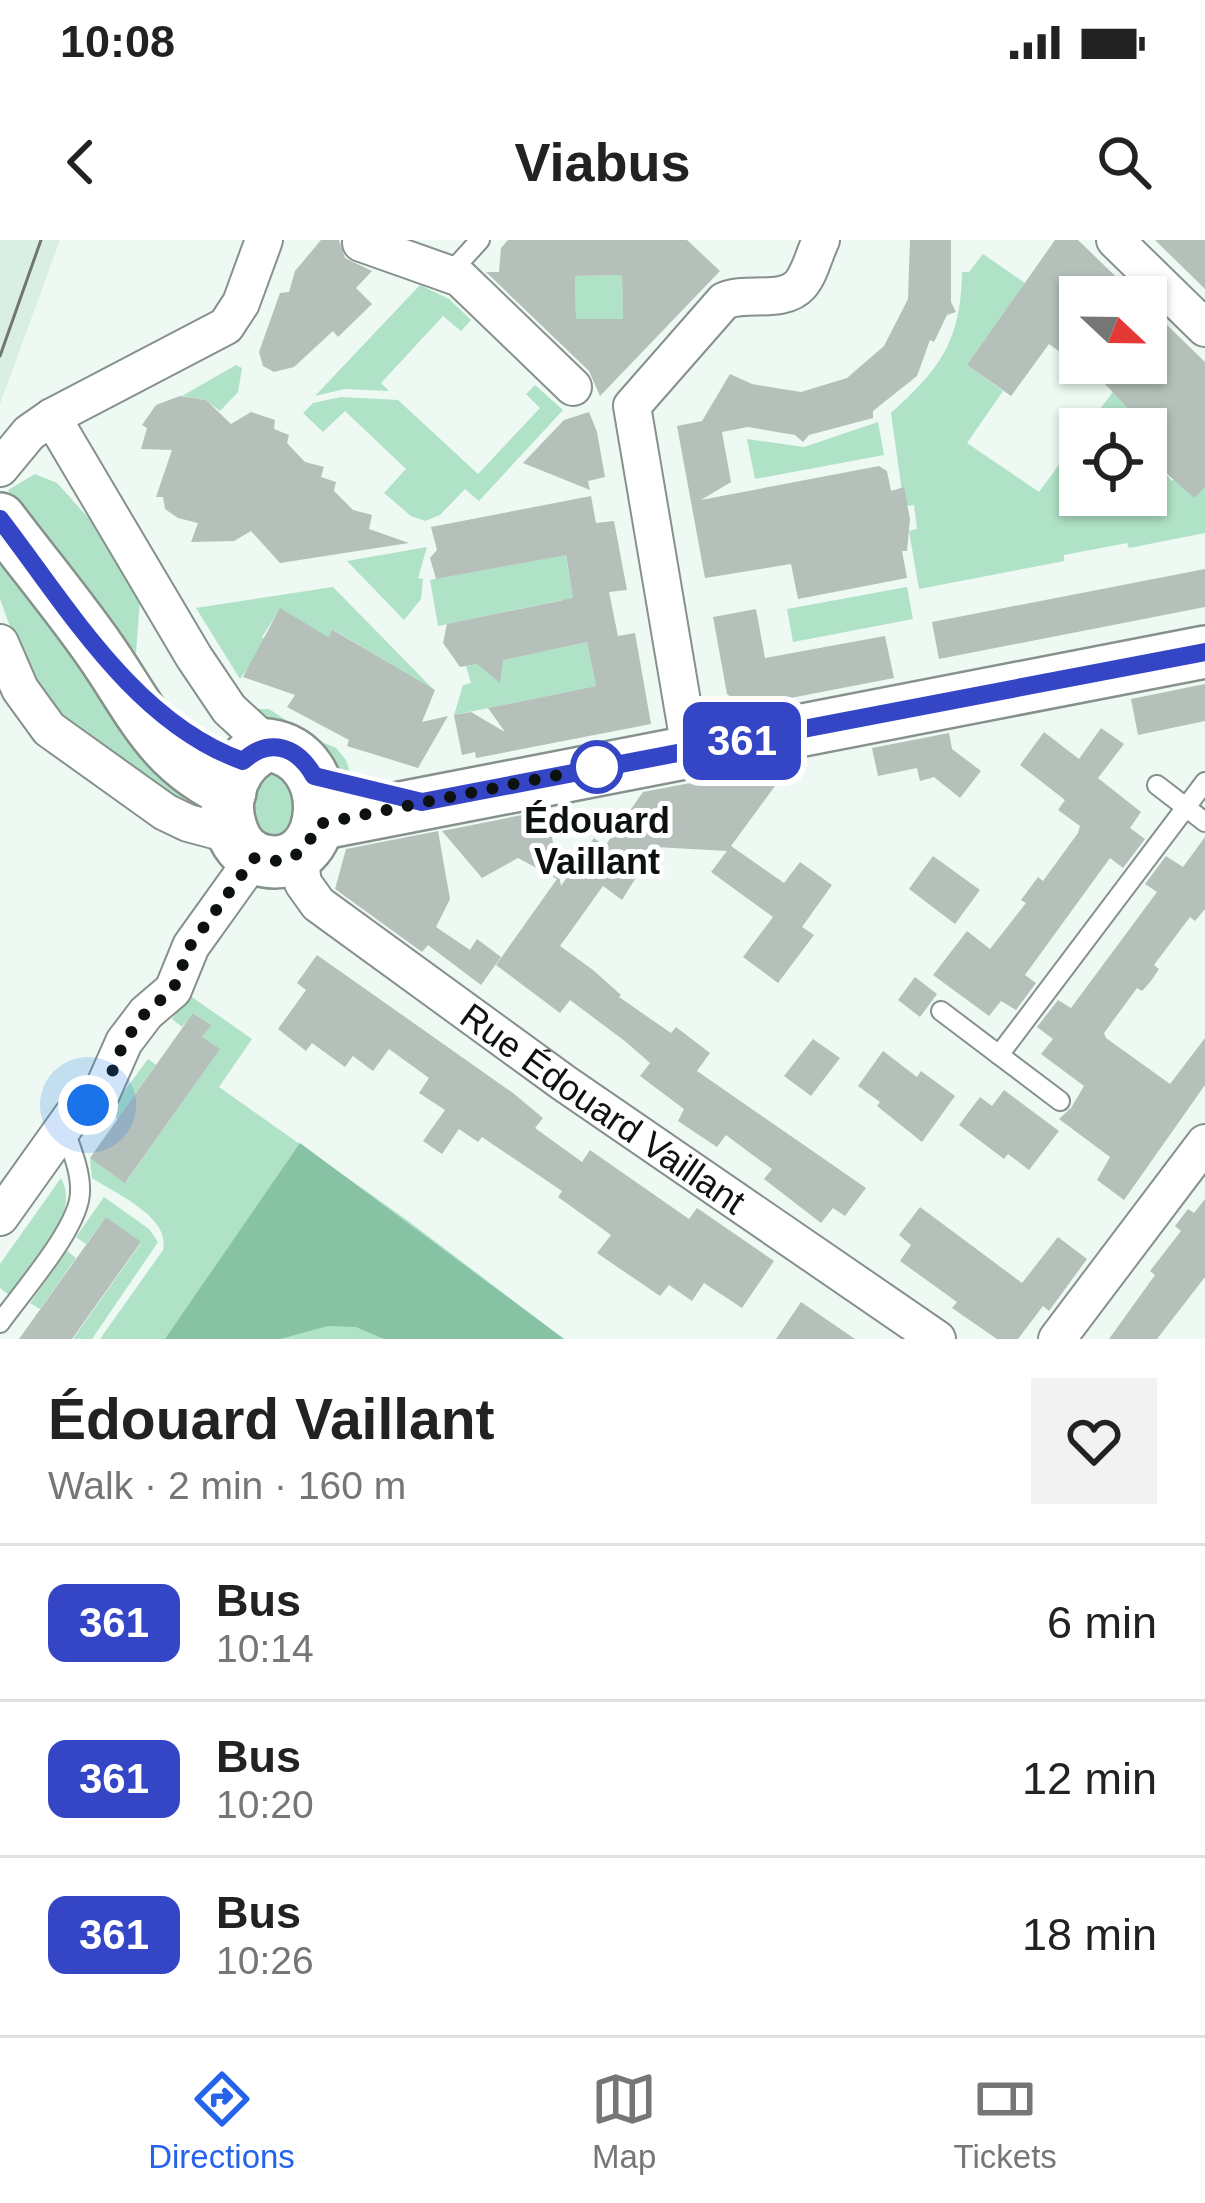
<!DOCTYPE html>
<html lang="en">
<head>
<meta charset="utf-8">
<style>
	:root { --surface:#fff; --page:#f2f2f2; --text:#222; --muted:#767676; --line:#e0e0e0; --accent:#2563eb }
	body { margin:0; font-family:Arial,sans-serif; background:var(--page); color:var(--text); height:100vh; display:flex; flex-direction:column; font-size:45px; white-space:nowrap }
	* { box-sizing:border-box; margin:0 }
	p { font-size:39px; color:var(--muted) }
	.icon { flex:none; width:66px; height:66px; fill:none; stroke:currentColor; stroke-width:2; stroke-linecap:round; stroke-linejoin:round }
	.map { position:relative; height:1099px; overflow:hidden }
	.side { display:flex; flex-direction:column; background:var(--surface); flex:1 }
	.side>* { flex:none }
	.badge { padding:0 24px; border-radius:18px; font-size:42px; line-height:78px }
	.needle { width:78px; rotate:112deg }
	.tools { position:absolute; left:1059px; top:36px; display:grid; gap:24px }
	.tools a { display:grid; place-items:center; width:108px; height:108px; border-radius:0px; background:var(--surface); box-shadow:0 3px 9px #0004; font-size:60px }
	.you { position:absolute; width:60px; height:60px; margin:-30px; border:9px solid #fff; border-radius:50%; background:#1a73e8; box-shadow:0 0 0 18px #1a73e833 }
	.map>.badge { position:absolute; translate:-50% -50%; box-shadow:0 0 0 6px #fff }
	.round { display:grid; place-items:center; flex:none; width:126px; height:126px; border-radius:0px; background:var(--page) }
	.headline { display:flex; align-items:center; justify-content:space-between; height:204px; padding:0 48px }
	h1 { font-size:57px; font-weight:800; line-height:90px }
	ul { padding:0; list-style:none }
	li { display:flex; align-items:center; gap:36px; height:156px; padding:0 48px; border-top:3px solid var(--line) }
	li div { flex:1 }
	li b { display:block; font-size:45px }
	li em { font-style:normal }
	li .badge { min-width:132px; font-weight:700; text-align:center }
	.status { display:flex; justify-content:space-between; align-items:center; height:84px; padding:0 60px; background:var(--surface); direction:ltr }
	.status svg { height:33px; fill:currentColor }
	header { display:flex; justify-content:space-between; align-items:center; height:156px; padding:0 48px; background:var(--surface); font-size:54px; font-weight:800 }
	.tabs { display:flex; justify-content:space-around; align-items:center; height:168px; border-top:3px solid var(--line); background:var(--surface); font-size:33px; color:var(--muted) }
	.tabs a { display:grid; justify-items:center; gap:6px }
	.tabs .active { color:var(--accent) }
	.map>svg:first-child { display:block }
</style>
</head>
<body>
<div class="status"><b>10:08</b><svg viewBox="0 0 49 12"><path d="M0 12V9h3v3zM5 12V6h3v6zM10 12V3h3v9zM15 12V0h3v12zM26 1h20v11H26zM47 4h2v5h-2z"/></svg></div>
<header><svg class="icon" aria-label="back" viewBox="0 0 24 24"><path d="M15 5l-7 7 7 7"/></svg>Viabus<svg class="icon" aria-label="search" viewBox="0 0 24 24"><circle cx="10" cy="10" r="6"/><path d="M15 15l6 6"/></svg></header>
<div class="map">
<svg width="1205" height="1099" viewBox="0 0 1205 1099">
	<rect width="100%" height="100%" fill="#edf9f2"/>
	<!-- built -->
	<path fill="#daefe3" d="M0,0h60l-60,164z"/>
	<!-- green -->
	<g fill="#afe2c6">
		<path d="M983,14l42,29 -58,82 36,26 -36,52 72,49 41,-56v59h66v-66h-61l28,-37 53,57 -12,12 18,20 13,-11 -3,15 11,12 12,-10v46l-76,15 -2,-5 -63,12v6l-145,28 -10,-58 8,-2 -3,-24 -10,1 -13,-93c49,-44 70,-72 71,-141h7z"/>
		<path d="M622,35l1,44h-47l-1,-43z"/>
		<path d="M420,45l29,14 22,21 -10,11 -18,-15 -62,67 8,8 -44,-2 -30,7z"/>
		<path d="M236,125l6,3 -4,24 -18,19 -14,-11 -24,-4z"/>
		<path d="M535,145l28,25 -84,91 -14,-12 -25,26 -15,6 -14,-5 -27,-23 22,-24 -61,-58 -22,21 -20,-19 10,-10 28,-6 57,3 80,74 62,-66 -14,-14z"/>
		<path d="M878,182l6,33 -129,24 -8,-40 57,8z"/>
		<path d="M35,234l22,9 55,61 29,41 -5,68 -128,-163z"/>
		<path d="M427,307l-9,31 5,1 -2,20 -17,21 -57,-59z"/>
		<path d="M565,311l9,52 -12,-3 -124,26 -8,-46 123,-23z"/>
		<path d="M0,321l133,175 53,55 -4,18 -105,-71 -51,-67 -26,-72z"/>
		<path d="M333,347l101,103 -100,-60 -8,9 -46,-30 -18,28 6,4 -28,38 -44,-71z"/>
		<path d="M907,347l6,32 -120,23 -6,-33z"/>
		<path d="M587,402l9,44 -142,29 9,-30 8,-2 -5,-17 23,-4 10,13 3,-15z"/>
		<path d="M251,469h18l46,30 21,9 10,12 5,15 -6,2c-34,-17 -68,-42 -94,-68z"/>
		<path d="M271,530l22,12 1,41 -7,12c-20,3 -26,0 -38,-16l7,-42z"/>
		<path d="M189,755l63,44 -33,48 188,133 157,119h-464l63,-89c8,-33 -47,-56 -71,-72l-2,-20 36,24 93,-132 -17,-13 8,-12 -16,-12 -12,14 -10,-8z"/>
		<path d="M148,819l8,6 -38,54 -9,-7z"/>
		<path d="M61,938c21,39 -30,86 -52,117l-9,-7v-24z"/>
		<path d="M104,957l45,32 9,13 -66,97h-19l68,-96 -35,-26 -20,27 -10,-7z"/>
		<path d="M67,1011l9,7 -36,51 -10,-6z"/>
	</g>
	<!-- forest -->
	<path fill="#88c2a4" d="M300,903l264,196h-180l-28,-12 -28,-1 -48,13h-115z"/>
	<!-- building -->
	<g fill="#b4c0b9" fill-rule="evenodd">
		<path d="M321,0h18l6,18 27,13 -16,17 16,16 -34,33 -5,-6 -39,36 -20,5 -11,-6 -4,-14 21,-59 9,-1 6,-21z"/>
		<path d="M508,0h179l33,31 -120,125 -11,-25 -103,-99h13l2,-24zM622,35l1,44h-47l-1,-43z"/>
		<path d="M910,0h41v62l5,10 -9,3 -13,27 -4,-2 -13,36 -44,35v7l-64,17 -6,7 -8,-7 -47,-8 -26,5 9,50 -30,18 178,-34 8,5 4,20 13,-4 6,32 -3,32h-5l5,27 -109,21 -7,-35 -86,14 -28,-152 25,-5 28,-47 22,10 49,8 46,-14 37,-32 24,-47z"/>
		<path d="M1055,0h23l59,57h-57v66h66v-17l18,-24 41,40v125l-11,11 -41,-37 13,-12 -60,-64 -57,-41 -38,52 -44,-31z"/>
		<path d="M1155,0h50v49z"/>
		<path d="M180,156l26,4 25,24 20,-12 24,8 -1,9 15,6 -2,8 18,19 19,5 -3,10 15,5 -2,9 19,19 19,5 -3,14 40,14 -129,20 -29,-32 -17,10 -43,1 7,-19 -20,-5 -13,-9 -2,-12h-7l16,-47 -31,-1 6,-21 -5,-3 14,-20z"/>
		<path d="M589,172l8,20 8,45 -17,4 2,9 -67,-27 41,-43z"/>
		<path d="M591,256l5,27 18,-2 13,69 -18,2 9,44 17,-3 16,91 -175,34 -1,-6 -13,3 -8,-40 17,-3 34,20 -17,-24 108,-22 -9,-44 -84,18 -3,23 -23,-19 -17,3 -17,-24 4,-19 126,-26 -7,-43 -130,24 -6,-21 7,-8 -6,-23z"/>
		<path d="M1205,329v38l-266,52 -7,-37z"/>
		<path d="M280,368l48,29 5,-7 102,60 -13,32 26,-6 -30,52 -71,-22 2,-6 -62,-33 8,-12 -52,-18z"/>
		<path d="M756,369l9,49 120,-22 9,42 -150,29 -17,-13 -14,-77z"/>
		<path d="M1205,444v37l-67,14 -7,-36z"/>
		<path d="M1101,488l23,16 -26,34 43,34 -11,16 15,11 -22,29 -13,-10 -85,117 11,8 -20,27 -15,-9 -12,15 -56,-41 34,-44 23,18 36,-46 -5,-3 17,-23 5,4 35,-48 2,-7 -22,-16 7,-10 -45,-35 24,-33 35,27z"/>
		<path d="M949,493l3,16 29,22 -21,27 -26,-21 -14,4 -3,-13 -39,8 -6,-28z"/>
		<path d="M791,524l-60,82 53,37 16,-21 32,23 -30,42 12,8 -36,48 -35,-26 30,-40 -62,-45 16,-21 -72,-4 -33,53 -19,-14 -43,60 33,24 28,25 -2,2 52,36 5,-6 34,26 -13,18 169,117 -21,28 -12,-8 -12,15 -57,-44 8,-10 -22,-16 -24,-18 -9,12 -39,-26 6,-12 -44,-33 10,-13 -24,-21 -56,-42 -10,13 -64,-48 61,-86 -39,-21 -36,20 -40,-47 105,-21 14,76 33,-48 11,8 38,-54z"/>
		<path d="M438,591l12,68 -14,28 34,23 7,-11 24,18 -20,28 -53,-40 -6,7 -87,-63 11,-40z"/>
		<path d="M1205,597v72l-10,12 -5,-4 -36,48 5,4 -8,12 -9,10 -5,-3 -33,45 2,5 64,46 35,-46v47l-81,115 -27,-20 13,-23 -51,-38 12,-11 13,-22 -43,-32 12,-15 -16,-12 21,-27 13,8 86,-116 -12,-8 21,-28 17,11z"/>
		<path d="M933,616l47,34 -25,34 -46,-35z"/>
		<path d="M317,715l196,138 30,25 -8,10 47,34 8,-12 99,69 8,-11 77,53 -32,47 -38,-25 -12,18 -23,-16 -9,11 -63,-43 14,-18 -53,-38 4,-6 -80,-54 -4,5 -19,-13 -17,25 -19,-13 22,-31 -26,-17 10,-15 -40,-29 -16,22 -20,-15 -8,11 -33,-24 -6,8 -28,-22 28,-39 -9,-7z"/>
		<path d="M915,737l22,17 -17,23 -22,-17z"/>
		<path d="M193,773l18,12 -9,12 18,12 -95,134 -35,-25z"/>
		<path d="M813,799l27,19 -29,38 -27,-20z"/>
		<path d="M883,811l34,26 4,-6 34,25 -33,46 -45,-36 3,-4 -22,-16z"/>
		<path d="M1004,850l55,41 -30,39 -21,-16 -4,5 -45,-34 21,-28 12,9z"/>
		<path d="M1205,959v78l-48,62h-48l46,-64 -5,-4 31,-40 -6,-5 13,-17 6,4z"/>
		<path d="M920,967l102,76 36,-46 29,22 -38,52 -6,-5 -25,33h-21l-45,-31 5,-6 -57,-41 11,-16 -12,-10z"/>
		<path d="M106,977l35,25 -69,97h-53z"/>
		<path d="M801,1062l54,37h-79z"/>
	</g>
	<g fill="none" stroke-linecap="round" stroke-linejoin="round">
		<!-- lane casing -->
		<g stroke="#85918a" stroke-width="22">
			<g id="lane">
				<path d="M450,33l30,-33"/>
				<path d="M1157,545l48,37"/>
				<path d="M941,771l119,90"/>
				<path d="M999,815l206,-273"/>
				<path d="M0,1083c21,-30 80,-96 80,-131 1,-22 -10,-45 -16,-65"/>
			</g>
		</g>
		<!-- street casing -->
		<g stroke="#85918a" stroke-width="40">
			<g id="street">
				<path d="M1115,0l90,88"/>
				<path d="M361,3l99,35 113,109"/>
				<path d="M52,177l142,240 35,52 39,36"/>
				<path d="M0,228l29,-35 23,-16 174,-91 15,-23 23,-63"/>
				<path d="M0,403l20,46 29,40 116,83 23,11 45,12"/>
				<path d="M690,509l-58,-343 92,-105c22,-10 59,3 76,-16 10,-11 14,-31 21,-45"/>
				<path id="s1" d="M299,615l4,28 15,21 246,179 373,256"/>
				<path d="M0,977l72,-101 29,-22 23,-52 22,-29 27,-23 18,-44 63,-88"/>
				<path d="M1057,1099l148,-196"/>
			</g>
		</g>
		<!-- secondary casing -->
		<g stroke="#85918a" stroke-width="56">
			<g id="secondary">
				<path d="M0,279c33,44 69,87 101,133 41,59 58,107 129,140"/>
				<path d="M268,505c75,11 63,129 -3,116 -16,-3 -28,-15 -33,-30 -13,-34 3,-73 36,-86z"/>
				<path d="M318,584l887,-172"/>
			</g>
		</g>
		<!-- lane -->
		<use href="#lane" stroke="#fff" stroke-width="18"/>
		<!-- street -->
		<use href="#street" stroke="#fff" stroke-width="36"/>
		<!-- secondary -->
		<use href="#secondary" stroke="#fff" stroke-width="51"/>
		<!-- tram -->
		<path stroke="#707773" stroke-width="3" d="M0,116l41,-116"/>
	</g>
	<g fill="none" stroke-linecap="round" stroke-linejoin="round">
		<!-- line casing -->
		<g stroke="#fff" stroke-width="27">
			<path id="line" d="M0,279c67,87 134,203 243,242 26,-24 54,-15 71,15l108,26 783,-150"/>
		</g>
		<!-- line -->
		<use href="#line" stroke="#3445c6" stroke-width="18"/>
		<!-- walk -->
		<path stroke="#0d110f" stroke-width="12" stroke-dasharray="0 21.6" d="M88,865l18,-18 18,-45 22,-30 27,-22 17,-44 64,-88c34,9 51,-3 64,-34l284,-58 -5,1"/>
	</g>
	<!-- markers -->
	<circle fill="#fff" stroke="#3445c6" stroke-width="6" cx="597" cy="527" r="24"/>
	<g text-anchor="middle" stroke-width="10" stroke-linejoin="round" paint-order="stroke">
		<!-- stop labels -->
		<g font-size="36" font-weight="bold" fill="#0d110f" stroke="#fff">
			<text x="597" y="593">Édouard<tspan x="597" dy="41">Vaillant</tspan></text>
		</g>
		<!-- street labels -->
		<g font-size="36" fill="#0d110f" stroke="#fff">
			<text dy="13" stroke="none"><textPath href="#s1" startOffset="405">Rue Édouard Vaillant</textPath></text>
		</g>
	</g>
</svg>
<div class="tools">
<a><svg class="needle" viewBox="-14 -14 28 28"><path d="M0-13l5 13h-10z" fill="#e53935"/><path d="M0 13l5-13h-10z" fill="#767676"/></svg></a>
<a><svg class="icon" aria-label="locate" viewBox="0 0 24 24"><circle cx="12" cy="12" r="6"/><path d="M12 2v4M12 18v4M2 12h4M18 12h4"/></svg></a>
</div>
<div class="you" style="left:88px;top:865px"></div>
<b class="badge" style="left:742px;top:501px;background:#3445c6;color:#fff">361</b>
</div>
<section class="side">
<div class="headline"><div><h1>Édouard Vaillant</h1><p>Walk · 2 min · 160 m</p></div><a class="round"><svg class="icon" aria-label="heart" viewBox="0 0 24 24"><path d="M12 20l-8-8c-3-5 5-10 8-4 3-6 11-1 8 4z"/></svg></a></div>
<ul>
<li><span class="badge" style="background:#3445c6;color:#fff">361</span><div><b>Bus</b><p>10:14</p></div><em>6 min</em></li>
<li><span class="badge" style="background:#3445c6;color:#fff">361</span><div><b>Bus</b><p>10:20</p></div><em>12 min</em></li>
<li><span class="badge" style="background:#3445c6;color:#fff">361</span><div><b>Bus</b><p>10:26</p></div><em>18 min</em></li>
</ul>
</section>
<nav class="tabs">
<a class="active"><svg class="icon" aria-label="directions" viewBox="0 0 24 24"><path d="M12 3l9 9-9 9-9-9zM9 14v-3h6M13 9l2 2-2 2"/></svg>Directions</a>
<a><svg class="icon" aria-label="map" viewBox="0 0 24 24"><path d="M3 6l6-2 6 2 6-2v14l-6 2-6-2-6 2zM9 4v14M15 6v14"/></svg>Map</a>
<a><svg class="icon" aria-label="tickets" viewBox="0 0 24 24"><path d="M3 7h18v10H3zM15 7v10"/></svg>Tickets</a>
</nav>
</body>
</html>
